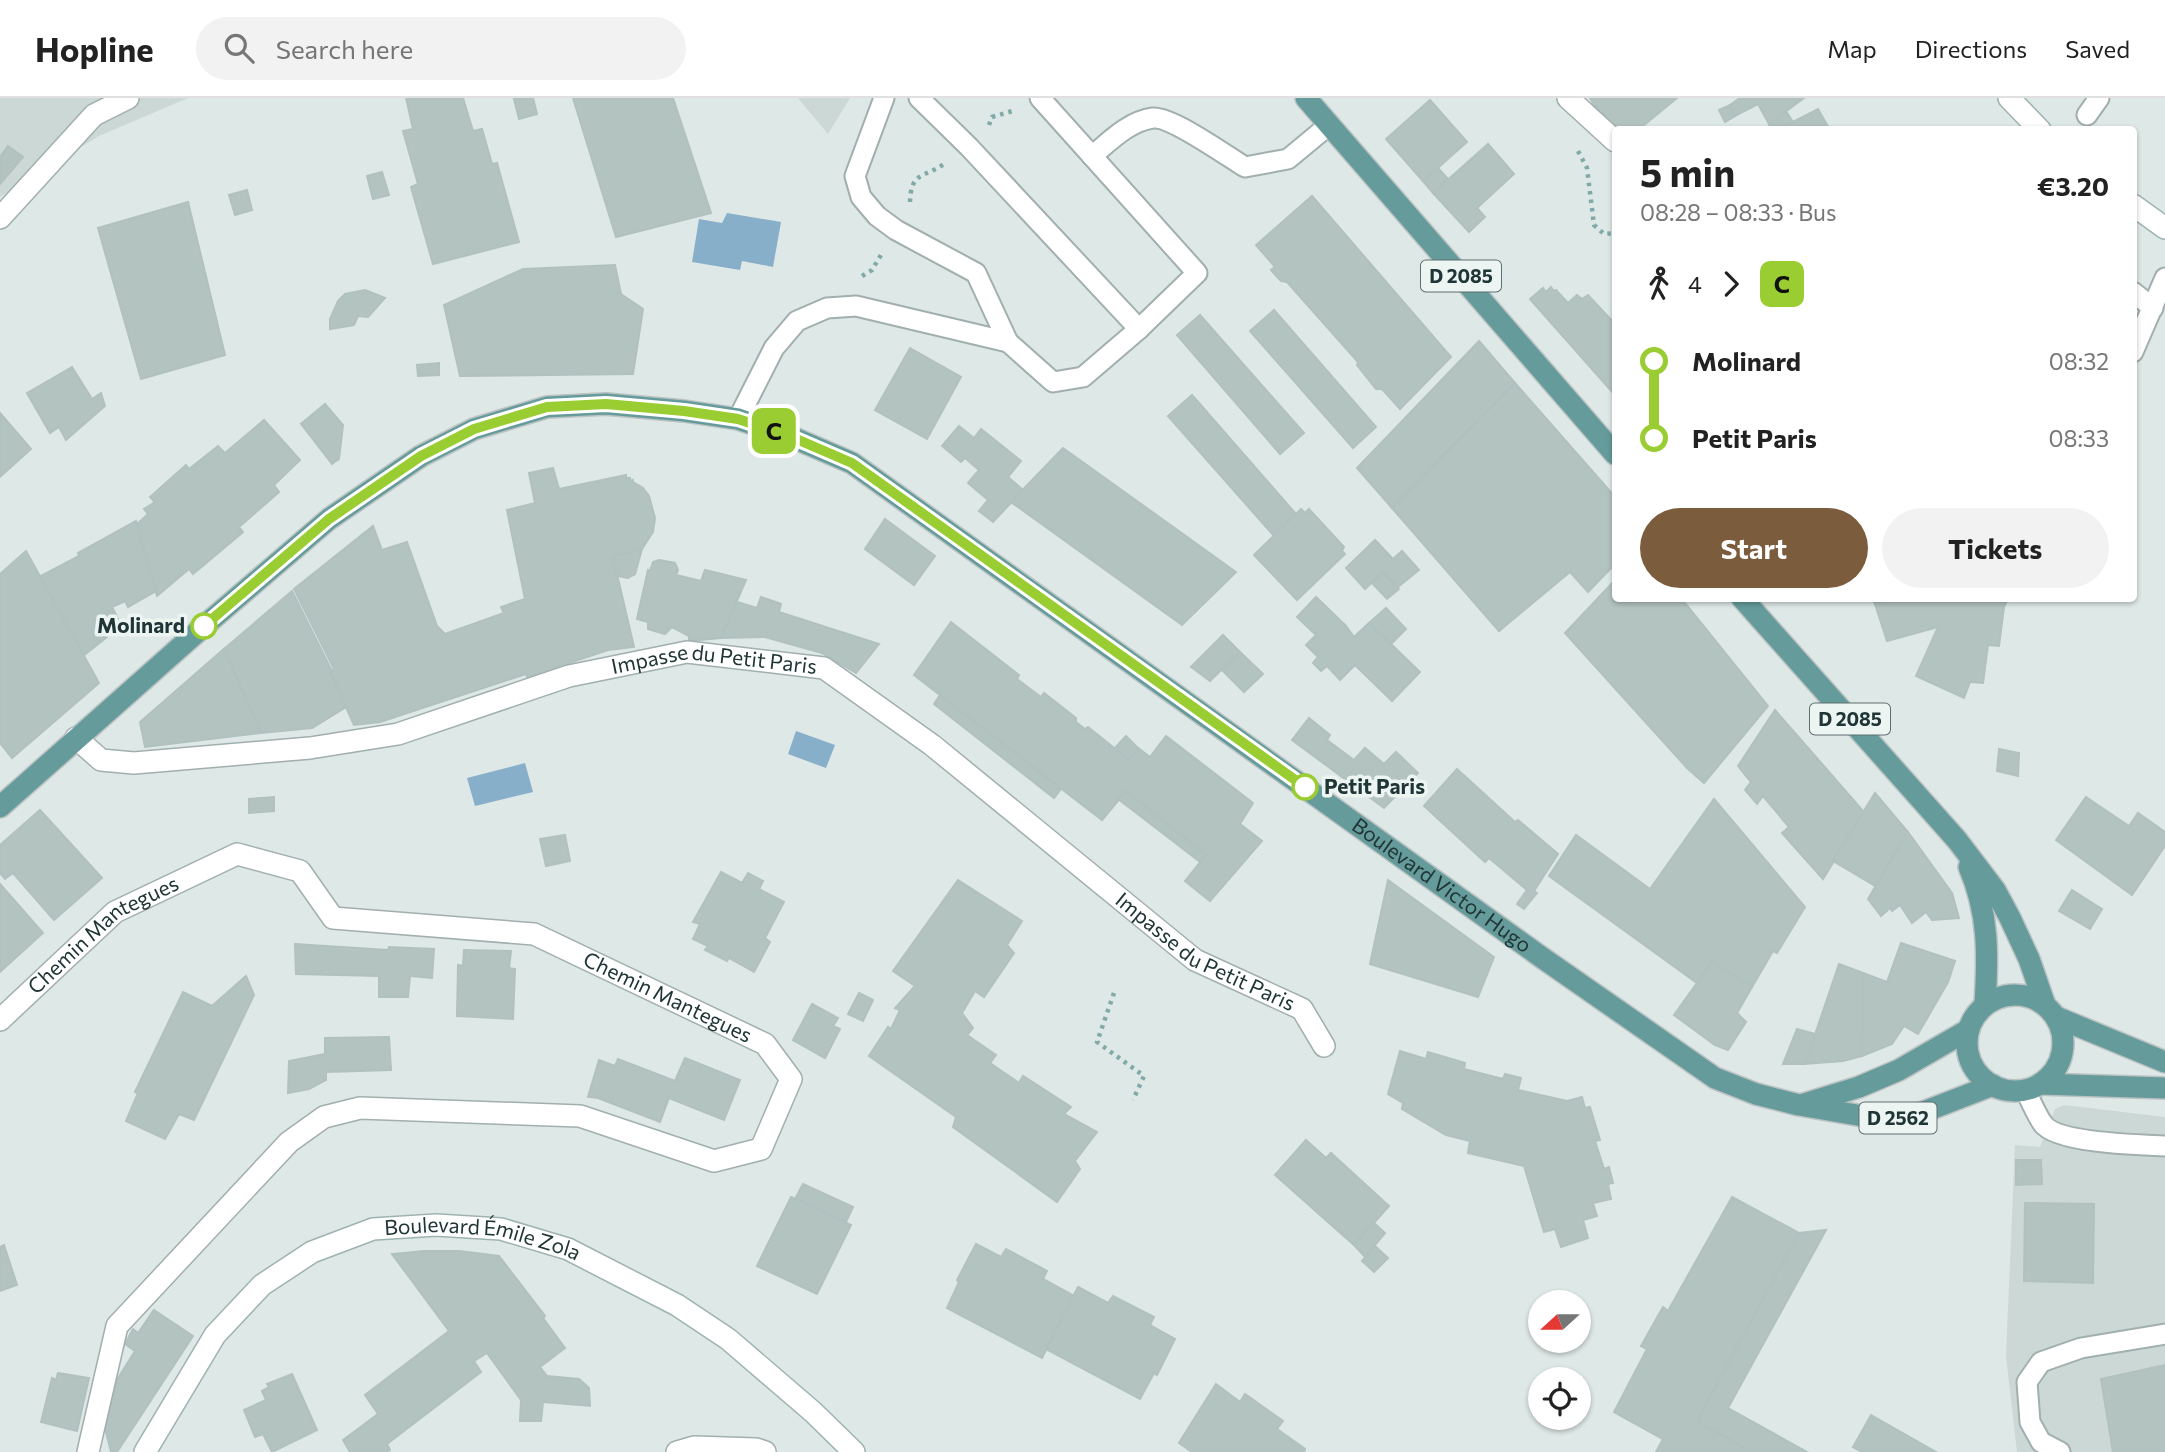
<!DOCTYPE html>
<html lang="en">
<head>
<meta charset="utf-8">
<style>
	:root { --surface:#fff; --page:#f2f2f2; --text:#222; --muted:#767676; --line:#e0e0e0; --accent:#7b5c3c }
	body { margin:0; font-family:Commissioner,sans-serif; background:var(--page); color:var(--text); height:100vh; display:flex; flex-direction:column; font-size:26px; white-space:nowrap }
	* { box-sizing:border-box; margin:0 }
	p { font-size:23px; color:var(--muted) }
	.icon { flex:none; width:38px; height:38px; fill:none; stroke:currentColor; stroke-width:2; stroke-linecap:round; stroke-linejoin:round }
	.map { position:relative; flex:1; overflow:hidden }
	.sheet { position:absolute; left:1612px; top:28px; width:525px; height:476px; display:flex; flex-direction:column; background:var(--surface); border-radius:7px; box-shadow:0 2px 5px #0004 }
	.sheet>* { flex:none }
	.badge { padding:0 14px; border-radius:10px; font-size:24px; line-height:46px }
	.needle { width:46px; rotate:249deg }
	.controls { position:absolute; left:1528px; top:1192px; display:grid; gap:14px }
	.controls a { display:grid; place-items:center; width:63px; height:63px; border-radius:50%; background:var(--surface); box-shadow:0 2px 5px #0004; font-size:35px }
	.map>.badge { position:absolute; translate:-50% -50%; box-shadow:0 0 0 4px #fff }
	.legs { display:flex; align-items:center; gap:10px; height:77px; padding:0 28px; font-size:23px }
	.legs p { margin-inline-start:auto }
	.overview { display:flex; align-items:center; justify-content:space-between; height:119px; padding:0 28px }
	h1 { font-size:38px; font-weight:700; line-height:52px }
	.cta { display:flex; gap:14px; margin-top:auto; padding:14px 28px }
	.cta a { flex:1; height:80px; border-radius:42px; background:var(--accent); color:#fff; font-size:28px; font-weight:700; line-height:80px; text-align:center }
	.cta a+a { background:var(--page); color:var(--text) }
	ul { padding:0 28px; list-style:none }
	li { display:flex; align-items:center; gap:24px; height:77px; font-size:26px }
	li i { display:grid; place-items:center; width:10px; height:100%; margin:0 9px; background:currentColor }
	li i::after { content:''; width:18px; height:18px; margin:-9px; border:5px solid; border-radius:50%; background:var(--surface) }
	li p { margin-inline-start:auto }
	li:first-child i { background:linear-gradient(#0000 50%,currentColor 0) }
	li:last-child i { background:linear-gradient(currentColor 50%,#0000 0) }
	header { display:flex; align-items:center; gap:42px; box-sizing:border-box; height:98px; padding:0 35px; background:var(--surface); border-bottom:2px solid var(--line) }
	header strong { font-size:33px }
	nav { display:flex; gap:38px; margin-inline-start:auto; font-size:24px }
	.search { width:490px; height:63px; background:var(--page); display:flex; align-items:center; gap:18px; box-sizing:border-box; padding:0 24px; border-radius:38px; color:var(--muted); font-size:26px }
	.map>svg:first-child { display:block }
</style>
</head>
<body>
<header>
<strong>Hopline</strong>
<div class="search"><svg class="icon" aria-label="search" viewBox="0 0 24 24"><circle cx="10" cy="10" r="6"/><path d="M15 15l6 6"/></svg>Search here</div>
<nav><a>Map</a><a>Directions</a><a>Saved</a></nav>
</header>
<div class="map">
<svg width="2165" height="1354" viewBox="0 0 2165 1354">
	<rect width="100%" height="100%" fill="#dee8e6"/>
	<!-- built -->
	<g fill="#ccd8d5">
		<path d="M0,0h188l-89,38 -99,61z"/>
		<path d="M798,0h52l-22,36z"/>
		<path d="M2064,1007l101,12v335h-148l-11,-96 9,-211 25,2 15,-38z"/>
	</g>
	<!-- water -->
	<g fill="#88afca">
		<path d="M727,115l54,9 -8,45 -31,-6 -2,9 -48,-8 7,-43 23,4z"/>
		<path d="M796,633l39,14 -9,23 -38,-14z"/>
		<path d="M525,665l8,29 -58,14 -8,-28z"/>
	</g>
	<!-- building -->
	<g fill="#b3c3c0" stroke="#b1c1bf" stroke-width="2">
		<path d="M406,0h57l10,33 9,-2 10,35 5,-1 22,79 -86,22 -22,-77 7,-3 -15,-53 10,-2z"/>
		<path d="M533,0l4,16 -18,5 -5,-20z"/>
		<path d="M573,0h100l38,115 -95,24z"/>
		<path d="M1590,0h87l-39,32h-23l-11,-9z"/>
		<path d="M1740,0h64l-35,26 -11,-20 -23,12 -5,-11z"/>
		<path d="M1430,2l37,42 -44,39 -37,-42z"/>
		<path d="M1730,7l5,11 -10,6 -6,-12z"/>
		<path d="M1818,11l12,21h-53l16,-8z"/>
		<path d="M1786,13l7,11 -16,8h-5l-3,-6z"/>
		<path d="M1488,46l26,30 -37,34 8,9 -16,15 -36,-39z"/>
		<path d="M8,48l15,11 -22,26 -1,-26z"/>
		<path d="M1438,70l10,11 -15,14 -10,-12z"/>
		<path d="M382,74l7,23 -16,4 -6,-23z"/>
		<path d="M247,92l5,20 -17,5 -6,-20z"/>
		<path d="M1312,98l139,161 -51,52 -18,-20h-6l-19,-24 1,-3 -71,-80 -6,-1 -10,-11 4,-3 -19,-22z"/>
		<path d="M188,104l37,153 -84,24 -43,-151z"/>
		<path d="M615,167l6,29 22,15 -10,65 -173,2 -16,-71 79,-36z"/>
		<path d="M1551,189l3,4 2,-1 12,13 9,-8 5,4 6,-4 27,29v71l-85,-96 13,-11 3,4z"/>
		<path d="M365,192l20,8 -17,19 -10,-1 -4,9 -24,4v-10l8,-18 7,-7z"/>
		<path d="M1274,212l102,117 -23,21 -103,-117z"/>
		<path d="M1200,217l104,118 -24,21 -103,-119z"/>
		<path d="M1479,243l36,42 -123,125 -35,-40z"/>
		<path d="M910,250l51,29 -34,62 -52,-29z"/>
		<path d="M439,265v12l-21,1 -1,-11z"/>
		<path d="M72,269l20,32 9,-6 4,13 -39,34 -7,-13 -9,6 -23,-40z"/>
		<path d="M1515,285l100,114v67l-27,28 -18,-20 -71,59 -107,-123z"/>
		<path d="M1192,297l104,119 -22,22 -106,-120z"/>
		<path d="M325,306l18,21 -4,34 -7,5 -31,-40z"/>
		<path d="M0,315l31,36 -31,28z"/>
		<path d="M264,322l36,40 -26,25 5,7 -40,35 4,5 -50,42 -4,-5 -32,27 -20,-72 11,-10 -4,-5 11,-7 -5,-5 36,-32 3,4 29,-23 7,7z"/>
		<path d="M959,328l15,12 7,-9 40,32 -13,16 15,13 -30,32 -14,-11 9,-11 -20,-17 11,-13 -14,-12 -4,4 -19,-16z"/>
		<path d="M1063,350l173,124 -54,53 -171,-123z"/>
		<path d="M553,370l6,21 67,-14v3h4v3l3,-1v2l10,6 6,8 6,22 -2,14 -11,17 -29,8 21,90 -26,3 -81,27 -1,-3 -146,48 -26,3 -24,-53 4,-3 -40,-80 79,-63 9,24 25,-8 30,84 8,8 59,-21 -3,-6 24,-8 -18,-89 28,-7 -6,-30z"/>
		<path d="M1301,411l4,4 4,-4 35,38 -2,4 3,3 -48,46 -43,-45z"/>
		<path d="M885,421l50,37 -21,29 -49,-36z"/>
		<path d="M136,423l20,70 -28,16 -3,-6 -13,6 7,14 -15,11 3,5 -24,19 -44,-79 40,-21 -1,-3z"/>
		<path d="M1375,442l18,19 9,-8 17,19 -21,17 -15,-15 -18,17 -19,-21z"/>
		<path d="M642,451l-7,25 -7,4 -11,-2 -4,-15 2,-5z"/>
		<path d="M26,453l73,132 -87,75 -12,-15v-169z"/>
		<path d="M659,462l16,3 3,7 -2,5 25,6 4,-11 41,10 -25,58 -32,3v-5l-17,-9 -7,7 -17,-5v-7l-11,-3 11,-49 2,1 3,-9z"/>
		<path d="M1383,474l16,17 -12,10 -15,-16z"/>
		<path d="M1615,482v18h66l87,108 -64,77 -17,-15 -122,-135z"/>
		<path d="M292,493l40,80 -2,1 16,35 -34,21 -51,5 -37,-84z"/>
		<path d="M761,499l20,7 -2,8 100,32 -23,29 -34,-20 -57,-16 -44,1 16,-36 20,6z"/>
		<path d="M1316,499l30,29 8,11 15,-14 51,49 -28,29 -37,-36 -15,15 -13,-14 -6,5 -8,-8 5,-6 -12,-12 10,-10 -19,-18z"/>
		<path d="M1873,500h135l-4,9 -5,39 -11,-1 -5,38 -13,-1 -6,16 -48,-22 22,-49 -51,14z"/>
		<path d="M1386,510l20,21 -15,15 -22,-21z"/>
		<path d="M951,524l68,53 -2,4 24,18 3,-4 32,25v4l9,7 3,-2 41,33 9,-12 12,9 16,-21 87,67 -13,21 22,17 -52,60 -25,-20 21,-26 -80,-64 -24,29 -188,-145z"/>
		<path d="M1223,537l17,17 -30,29 -19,-14z"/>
		<path d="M224,551l37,84 -116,14 -5,-25z"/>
		<path d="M1240,554l23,22 -19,18 -22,-22z"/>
		<path d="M940,597l121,94 -7,9 -120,-94z"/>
		<path d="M1775,612l89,102 -41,67 -41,-46 7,-6 -26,-31 -6,8 -12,-14 6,-8 -13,-16z"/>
		<path d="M1309,620l21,17 -3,5 27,20 11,-12 19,16 12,-12 22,21 -34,35 -92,-68z"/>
		<path d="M1126,638l12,12 -9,12 -14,-12z"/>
		<path d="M1999,651l20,4 -1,23 -21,-5z"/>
		<path d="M1457,671l58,53 3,-2 40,34 -24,37 3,2 -13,16 -7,-5 10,-14 -38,-32 -4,4 -61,-56z"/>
		<path d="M1126,693l80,64 -6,7 -82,-63z"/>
		<path d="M1875,695l33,39 -33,54 -42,-25z"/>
		<path d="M274,699v14l-25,2v-14z"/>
		<path d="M2086,699l43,29 9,-13 27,19v14l-33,49 -76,-55z"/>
		<path d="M1714,701l91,108 -28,46 -4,-2 -21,36 -40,-25 -15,21 -148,-107 27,-41 74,54z"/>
		<path d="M40,712l62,68 -48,42 -41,-47 -8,6 -5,-6v-28z"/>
		<path d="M1908,734l44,61 7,25 -27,2 -6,-8 -14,11 -12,-18 -8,6 -2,-3 -9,8 -13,-17z"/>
		<path d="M565,737l5,26 -24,5 -6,-27z"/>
		<path d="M721,774l21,11 6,-10 15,8 -4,8 25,13 -19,36 5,4 -16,30 -25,-14 -2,3 -22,-11 3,-4 -15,-7 7,-15 -7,-2z"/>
		<path d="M958,782l64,41 -15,24 7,8 -30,44 -9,-6 -13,22 11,15 -6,7 29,20 -6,8 29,20 4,-7 48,31 -7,7 33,18 -22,29 5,8 -23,33 -104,-75 3,-10 -87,-61 19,-29 3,2 9,-19 -5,-2 20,-22 -22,-15z"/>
		<path d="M1388,782l106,77 -16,40 -108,-33z"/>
		<path d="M0,786l43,49 -43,39z"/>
		<path d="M2072,792l30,19 -12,20 -31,-18z"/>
		<path d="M1901,845l54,18 -7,21 -30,52 -14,-8 -12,18 -30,12 1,-83 24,9z"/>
		<path d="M295,846l93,6 1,-3 45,2 -2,29 -22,-2 -2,21h-29v-21l-83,-2z"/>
		<path d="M464,852l47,1 -2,17 6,1 -2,50 -56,-3 1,-51 5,1z"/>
		<path d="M1712,864l40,25 -15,26 9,9 -18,28 -13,-5 -41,-30z"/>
		<path d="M1839,866l24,9 -1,83 -19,5 -38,3z"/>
		<path d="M246,878l8,19 -60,125 -15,-6 -14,25 -39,-18 12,-28 -3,-1 48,-100 29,14z"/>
		<path d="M859,895l14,7 -10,21 -15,-7z"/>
		<path d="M812,906l26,14 -5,8 7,3 -15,29 -32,-18z"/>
		<path d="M1797,931l18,5 -10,30h-22z"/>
		<path d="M389,939l2,33 -65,2v8l-17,9 -21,4 1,-32 36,-7v-16z"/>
		<path d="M1400,953l26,8 2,-7 37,11 -1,6 39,10 2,-5 16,4 -3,12 49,11 15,-4 3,11 5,-1 10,33 -5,1 9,28 5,-2 4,16 -5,1 3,15 -18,4 4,13 -14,4 5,18 -27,9 -6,-18 -11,3 -20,-66 -56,-13 2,-12 -24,-6 -44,-26 1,-6 -15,-9z"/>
		<path d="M685,960l55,22 -16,40 -55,-22 -9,24 -62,-24 -10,-1 11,-37 16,6 3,-7 57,22z"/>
		<path d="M1306,1042l20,18 5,-5 58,53 -35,39 -79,-70z"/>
		<path d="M2016,1062h25l1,24 -26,1z"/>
		<path d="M803,1086l50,23 -7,15 -51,-23z"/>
		<path d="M791,1099l60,28 -34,69 -60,-28z"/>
		<path d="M1732,1099l67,36 -102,188 56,31h-97l7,-13 -49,-27 33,-63 -6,-3 22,-39 5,4z"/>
		<path d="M2025,1105l69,1 -1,79 -69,-2z"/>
		<path d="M1373,1124l12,11 -20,24 -11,-12z"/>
		<path d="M1826,1132l-98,178 79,44h-54l-56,-31 102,-188z"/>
		<path d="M976,1146l25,13 5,-8 41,22 -4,8 31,17 -32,62 -95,-50 12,-26 -2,-2z"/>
		<path d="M4,1147l13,40 -17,6v-44z"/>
		<path d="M1375,1148l13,12 -14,14 -12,-11z"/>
		<path d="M424,1153h35l40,5 46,60 -2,2 22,30 -25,19 7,9 32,3 10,9 1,18 -47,-4 -2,19h-21l1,-21 -34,-47 -13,8 7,11 -94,72 3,6 -3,2h-37l-7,-12 35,-26 -13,-19 84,-64 -57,-77z"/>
		<path d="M1078,1189l30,16 5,-7 41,21 -4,8 25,14 -18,36 -3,-2 -14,26 -94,-50z"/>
		<path d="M154,1212l39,26 -76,116h-6l-6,-24 12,-48 18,-29 -10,-7 8,-15 5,4z"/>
		<path d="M2165,1267v87h-52l-12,-73z"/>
		<path d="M58,1275l31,5 -12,53 -36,-9 11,-44 4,2z"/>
		<path d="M292,1276l25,56 -45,22 -9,-18 -8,3 -11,-27 22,-10 -4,-9 7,-4 -2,-3z"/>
		<path d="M1216,1286l24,18 5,-8 38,27 -6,8 28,20 -1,3h-112l-13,-9z"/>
		<path d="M1871,1317l65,37h-74l-9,-5z"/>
	</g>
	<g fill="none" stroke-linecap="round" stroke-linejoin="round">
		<!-- lane casing -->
		<g stroke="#a1afae" stroke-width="23">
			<g id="lane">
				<path d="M884,0l-29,78 6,21 16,19 19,14 80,43 32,69 45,40 30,-5 56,-48 58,-56 -157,-175"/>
				<path d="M919,0l50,49 170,182"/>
				<path d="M2087,17l12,-17"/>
				<path d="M1092,58c17,-14 37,-35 61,-38 18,-2 74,38 92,49l43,-8 41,-34"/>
				<path d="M2133,194l20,16"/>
				<path d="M2133,254l32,-74"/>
				<path d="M738,321l36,-71 23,-27 30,-13 29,-2 152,36"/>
				<path d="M2025,992c6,11 11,24 18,34 14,19 98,21 122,22"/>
				<path d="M2060,1354l-19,-10 -11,-20 -3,-40 14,-20 40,-14 84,-14"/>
			</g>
		</g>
		<!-- street casing -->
		<g stroke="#a1afae" stroke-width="24">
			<g id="street">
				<path d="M1568,0l47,43"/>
				<path d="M0,120l94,-103 34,-17"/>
				<path id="s1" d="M76,640l25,22 33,3 176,-15 88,-14 171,-58 118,-24 137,16 108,77 263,215 107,49 22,37"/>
				<path id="s2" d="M0,922l115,-108 122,-58 63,17 33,47 201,16 231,110 26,35 -30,70 -47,12 -134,-45 -220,-8 -36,9 -35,25 -172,184 -29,126"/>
				<path d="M677,1354l17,-5 62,2 9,3"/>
			</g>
		</g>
		<!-- secondary casing -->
		<g stroke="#9eb3b1" stroke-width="24">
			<g id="secondary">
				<path d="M2009,0l31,32"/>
				<path d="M2133,107l32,23"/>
				<path id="s3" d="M145,1354l70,-117 47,-50 50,-33 61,-23 63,-4 65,4 67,20 109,56 51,34 85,73 41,40"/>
			</g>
		</g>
		<!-- primary casing -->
		<g stroke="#bcc3c3" stroke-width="24">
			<g id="primary">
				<path d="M1306,0l309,356"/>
				<path d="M1742,500l215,242 38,50 15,28 19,41 16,46"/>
				<path id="s4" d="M0,709l204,-181 125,-107 92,-63 53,-27 73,-22 59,-3 78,7 54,8 56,19 58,25 692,496 171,119 41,16 43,11 87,15 27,-4 80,-31"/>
				<path d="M1969,769c20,46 19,89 16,137"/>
				<circle cx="2015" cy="945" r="48"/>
				<path d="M2056,919l109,45"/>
				<path d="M2041,986l124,4"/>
				<path d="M1804,1006l55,-17 40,-17 69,-40"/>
			</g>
		</g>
		<!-- path -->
		<g stroke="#80aaa8" stroke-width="4.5" stroke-dasharray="3.5 5" stroke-linecap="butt">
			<path d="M989,27l3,-8 24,-7"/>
			<path d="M1578,53l9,17 7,57 10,9 11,-1"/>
			<path d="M910,104c1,-31 14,-24 34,-38"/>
			<path d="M862,178l10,-6 9,-15"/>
			<path d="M1114,895l-17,49 47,34 -11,24"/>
		</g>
		<!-- lane -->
		<use href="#lane" stroke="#fff" stroke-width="19"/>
		<!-- street -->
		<use href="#street" stroke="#fff" stroke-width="21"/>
		<!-- secondary -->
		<use href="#secondary" stroke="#fff" stroke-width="21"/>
		<!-- primary -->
		<use href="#primary" stroke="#659b9b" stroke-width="21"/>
	</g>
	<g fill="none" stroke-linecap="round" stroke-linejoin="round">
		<!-- line-1 casing -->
		<g stroke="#fff" stroke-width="16">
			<path id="line-1" d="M204,528l125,-107 92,-63 53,-27 73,-22 59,-3 78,7 54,8 56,19 58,25 453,324"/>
		</g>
		<!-- line-1 -->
		<use href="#line-1" stroke="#9acd32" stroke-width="10"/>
	</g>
	<!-- markers -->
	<g fill="#fff" stroke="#9acd32" stroke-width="3.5">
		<circle cx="204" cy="528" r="12"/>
		<circle cx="1305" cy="689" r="12"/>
	</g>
	<g text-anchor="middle" stroke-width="7" stroke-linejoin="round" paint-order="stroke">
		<!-- shield labels -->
		<g fill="#edf5f3" stroke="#5e6f6f" stroke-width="2">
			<rect x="1421" y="162.5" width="80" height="31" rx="5"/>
			<rect x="1810" y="605.5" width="80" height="31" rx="5"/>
			<rect x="1859.5" y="1004.5" width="77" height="31" rx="5"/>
		</g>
		<g font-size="19" font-weight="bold" fill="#203636">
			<text x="1461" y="185">D 2085</text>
			<text x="1850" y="628">D 2085</text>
			<text x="1898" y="1027">D 2562</text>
		</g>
		<!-- stop labels -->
		<g font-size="21" font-weight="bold" fill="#203636" stroke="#edf5f3" text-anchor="end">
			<text x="185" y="535">Molinard</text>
			<text x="1324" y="696" text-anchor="start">Petit Paris</text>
		</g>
		<!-- street labels -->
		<g font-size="21" fill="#203636" stroke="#edf5f3">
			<text dy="7" stroke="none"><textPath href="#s1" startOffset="660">Impasse du Petit Paris</textPath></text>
			<text dy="7" stroke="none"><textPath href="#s4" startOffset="1724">Boulevard Victor Hugo</textPath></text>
			<text dy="7" stroke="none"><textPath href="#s2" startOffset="135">Chemin Mantegues</textPath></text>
			<text dy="7" stroke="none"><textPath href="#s1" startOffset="1248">Impasse du Petit Paris</textPath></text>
			<text dy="7" stroke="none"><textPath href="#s2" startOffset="765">Chemin Mantegues</textPath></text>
			<text dy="7" stroke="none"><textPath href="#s3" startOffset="441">Boulevard Émile Zola</textPath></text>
		</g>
	</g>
</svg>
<div class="controls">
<a><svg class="needle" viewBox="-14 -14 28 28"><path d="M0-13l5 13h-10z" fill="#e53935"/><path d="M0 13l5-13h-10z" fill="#767676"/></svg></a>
<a><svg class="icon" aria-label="locate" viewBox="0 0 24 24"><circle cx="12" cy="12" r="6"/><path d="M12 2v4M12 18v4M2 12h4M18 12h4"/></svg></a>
</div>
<b class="badge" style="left:774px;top:333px;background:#9acd32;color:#111">C</b>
<section class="sheet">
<div class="overview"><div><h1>5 min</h1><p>08:28 – 08:33 · Bus</p></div><b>€3.20</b></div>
<div class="legs"><svg class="icon" aria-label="walk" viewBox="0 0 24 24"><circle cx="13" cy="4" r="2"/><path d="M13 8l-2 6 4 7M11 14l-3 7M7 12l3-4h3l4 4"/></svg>4<svg class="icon" aria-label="forward" viewBox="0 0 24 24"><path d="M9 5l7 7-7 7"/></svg><b class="badge" style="background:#9acd32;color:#111">C</b></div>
<ul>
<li><i style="color:#9acd32"></i><b>Molinard</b><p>08:32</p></li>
<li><i style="color:#9acd32"></i><b>Petit Paris</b><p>08:33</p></li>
</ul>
<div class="cta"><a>Start</a><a>Tickets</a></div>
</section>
</div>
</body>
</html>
